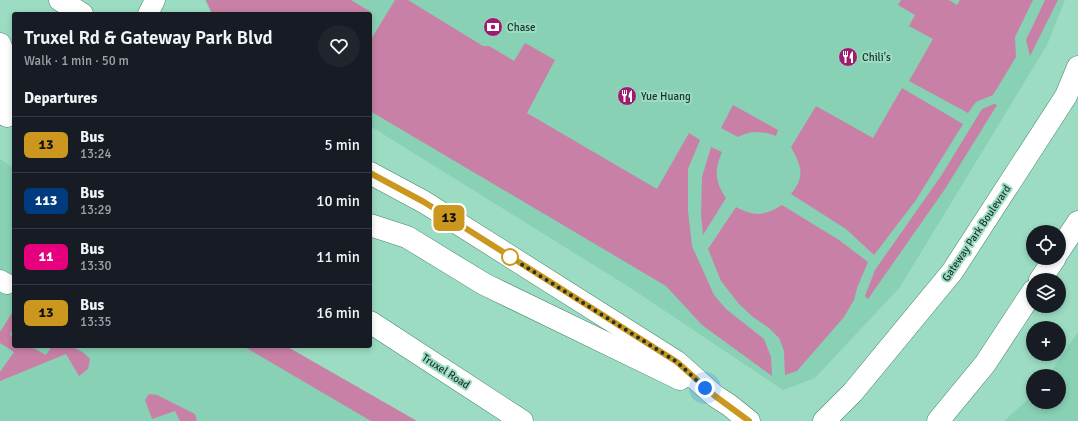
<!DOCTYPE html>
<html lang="en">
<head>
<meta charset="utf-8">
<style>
	:root { --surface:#171b24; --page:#20242c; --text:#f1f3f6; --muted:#9ea1a6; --line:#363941 }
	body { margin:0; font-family:Signika,sans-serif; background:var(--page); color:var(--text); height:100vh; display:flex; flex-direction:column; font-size:15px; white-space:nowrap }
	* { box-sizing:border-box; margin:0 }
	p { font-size:13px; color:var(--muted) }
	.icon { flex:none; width:22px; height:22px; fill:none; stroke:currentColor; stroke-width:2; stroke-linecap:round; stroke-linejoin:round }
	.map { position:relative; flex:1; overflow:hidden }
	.panel { position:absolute; left:12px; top:12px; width:360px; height:336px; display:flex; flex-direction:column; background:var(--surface); border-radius:4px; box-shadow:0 2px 6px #0003 }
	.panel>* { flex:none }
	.badge { padding:0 8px; border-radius:6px; font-size:14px; line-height:26px }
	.controls { position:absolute; left:1026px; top:225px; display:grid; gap:8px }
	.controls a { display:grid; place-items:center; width:40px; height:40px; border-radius:50%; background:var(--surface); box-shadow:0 2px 6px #0003; font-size:20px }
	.you { position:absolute; width:20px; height:20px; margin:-10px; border:3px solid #fff; border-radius:50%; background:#1a73e8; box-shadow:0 0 0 6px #1a73e833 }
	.map>.badge { position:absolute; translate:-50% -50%; box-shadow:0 0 0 2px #fff }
	h2 { padding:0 12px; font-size:15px; line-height:36px }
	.round { display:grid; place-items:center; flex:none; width:42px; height:42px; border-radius:21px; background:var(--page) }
	.head { display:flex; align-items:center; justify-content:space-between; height:68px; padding:0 12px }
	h1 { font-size:19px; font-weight:600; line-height:30px }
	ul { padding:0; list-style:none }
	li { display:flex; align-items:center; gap:12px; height:56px; padding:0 12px; border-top:1px solid var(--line) }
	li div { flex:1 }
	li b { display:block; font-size:15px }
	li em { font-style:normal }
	li .badge { min-width:44px; font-weight:700; text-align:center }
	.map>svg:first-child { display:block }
</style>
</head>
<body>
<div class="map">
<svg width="1078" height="421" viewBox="0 0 1078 421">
	<rect width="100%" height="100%" fill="#9cdcc2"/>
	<!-- built -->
	<g fill="#89d1b4">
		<path d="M204,0h861l-18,45 -147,242 -85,91 -32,12 -154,-103 -259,-161v-112h-158z"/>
		<path d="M0,159l14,9v178h272l114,75h-400z"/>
		<path d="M1078,332v89h-74l29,-26v7h26v-26h-11z"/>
	</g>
	<!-- green -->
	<g fill="#c880a6">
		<path d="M206,0h145l20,12 -1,2h-158z"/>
		<path d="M395,0h13l75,46h6l25,15 11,-18 30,17 -28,53 130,76 32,-56 11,7 -12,29v42l4,35 22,49 12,14 38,30 7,18 1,19 -70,-51 -36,-39 -296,-175v-70z"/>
		<path d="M901,0h48l8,5 3,-5h73l-18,37 1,20 -23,38 -17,7 -8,11 -59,-32 24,-42 -24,-13 6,-11 -17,-10z"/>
		<path d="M1045,0h13l-28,56 -4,-16z"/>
		<path d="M902,88l61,36 -47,76 -42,55 -28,-26 -55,-35c15,-18 10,-28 0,-47l25,-41 57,32z"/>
		<path d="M994,104l3,1 -52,84 -77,110 -3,-3 10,-26 66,-94 41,-67z"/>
		<path d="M733,105l45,25 -2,6c-14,-5 -25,-6 -38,1l-17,-9z"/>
		<path d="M711,147l11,5c-8,19 -7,29 4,46l-23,37 -2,-20 1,-38z"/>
		<path d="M782,205l57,35 29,22 -11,26 -3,12 -10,17 -47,54 -12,4 -1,-24 -5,-13 -10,-10 -16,-11 -14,-13 -18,-23 -13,-32 28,-42c19,10 28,9 46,-2z"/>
		<path d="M12,313l2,1v14l-4,7 4,2v9h16l16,9 6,-9c15,0 27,0 38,13l-2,10 -9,7 -13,-22 -66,27v-9l14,-20 -14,-9v-11z"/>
		<path d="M243,346h43l131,75h-46z"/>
		<path d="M149,394l8,1 38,19 2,7h-17l-5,-10 -23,8 -7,-19z"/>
	</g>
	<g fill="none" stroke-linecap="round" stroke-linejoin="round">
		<!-- service casing -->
		<g stroke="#45846c" stroke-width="21">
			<g id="service">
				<path d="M148,14l7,-14"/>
				<path d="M0,280l7,4"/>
			</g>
		</g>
		<!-- tertiary casing -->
		<g stroke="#45846c" stroke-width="23">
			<g id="tertiary">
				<path d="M1059,251l19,-29"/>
				<path d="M1040,280l15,-22"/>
				<path d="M824,421l29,-29 99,-120 114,-176 12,-29"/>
				<path d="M938,421l47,-57 48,-73"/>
			</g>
		</g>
		<!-- secondary casing -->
		<g stroke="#45846c" stroke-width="23">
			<g id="secondary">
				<path d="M60,0l22,14"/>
				<path d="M0,44l5,14 2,58"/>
				<path d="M370,173l54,29 253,160 38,34 14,9 20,16"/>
				<path d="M370,225l37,12 77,47 196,95"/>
				<path d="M370,322l152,99"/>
			</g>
		</g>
		<!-- service -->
		<use href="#service" stroke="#fff" stroke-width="20"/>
		<!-- tertiary -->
		<use href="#tertiary" stroke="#fff" stroke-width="22"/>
		<!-- secondary -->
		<use href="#secondary" stroke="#fff" stroke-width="22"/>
	</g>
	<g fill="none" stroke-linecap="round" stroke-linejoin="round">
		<!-- line casing -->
		<g stroke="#fff" stroke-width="9">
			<path id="line" d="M370,173l54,29 253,160 38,34 34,25"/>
		</g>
		<!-- line -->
		<use href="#line" stroke="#cb971e" stroke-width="6"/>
		<!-- walk -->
		<path stroke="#1b352b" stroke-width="4" stroke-dasharray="0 7.2" d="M510,257l167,105 28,26"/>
	</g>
	<!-- icons -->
	<defs>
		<g id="bank-disc" transform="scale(1)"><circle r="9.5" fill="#9d1c6f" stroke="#9cdcc2"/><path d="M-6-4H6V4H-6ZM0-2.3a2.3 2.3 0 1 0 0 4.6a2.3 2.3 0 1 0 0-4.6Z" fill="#fff"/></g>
		<g id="restaurant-disc" transform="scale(1)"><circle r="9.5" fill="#9d1c6f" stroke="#9cdcc2"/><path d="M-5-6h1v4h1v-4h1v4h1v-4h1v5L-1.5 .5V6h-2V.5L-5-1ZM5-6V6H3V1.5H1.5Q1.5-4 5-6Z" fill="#fff"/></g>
	</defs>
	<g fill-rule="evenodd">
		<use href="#bank-disc" x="493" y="27"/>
		<use href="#restaurant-disc" x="848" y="57"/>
		<use href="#restaurant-disc" x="627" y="96"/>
	</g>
	<!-- markers -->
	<circle fill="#fff" stroke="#cb971e" stroke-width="2" cx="510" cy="257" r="8"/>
	<g text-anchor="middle" stroke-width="4" stroke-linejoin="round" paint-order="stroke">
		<!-- poi labels -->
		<g font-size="11" fill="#1b352b" stroke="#9cdcc2" text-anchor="start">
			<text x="507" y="31">Chase</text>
			<text x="862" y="61">Chili's</text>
			<text x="641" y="100">Yue Huang</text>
		</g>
		<!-- street labels -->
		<g font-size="11" fill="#1b352b" stroke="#9cdcc2">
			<text transform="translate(976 233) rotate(-56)" y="4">Gateway Park Boulevard</text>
			<text transform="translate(446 371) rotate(33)" y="4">Truxel Road</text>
		</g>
	</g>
</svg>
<div class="controls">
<a><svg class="icon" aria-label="locate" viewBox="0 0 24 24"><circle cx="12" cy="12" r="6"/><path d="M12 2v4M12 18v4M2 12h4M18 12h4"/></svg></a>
<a><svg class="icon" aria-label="layers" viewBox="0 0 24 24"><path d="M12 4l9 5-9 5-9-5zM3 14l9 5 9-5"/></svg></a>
<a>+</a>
<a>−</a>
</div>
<div class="you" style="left:705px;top:388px"></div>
<b class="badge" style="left:449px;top:218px;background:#cb971e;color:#111">13</b>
<section class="panel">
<div class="head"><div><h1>Truxel Rd &amp; Gateway Park Blvd</h1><p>Walk · 1 min · 50 m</p></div><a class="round"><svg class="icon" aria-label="heart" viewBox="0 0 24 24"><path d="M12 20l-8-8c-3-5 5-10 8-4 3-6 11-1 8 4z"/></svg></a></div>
<h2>Departures</h2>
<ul>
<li><span class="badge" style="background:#cb971e;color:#111">13</span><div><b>Bus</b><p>13:24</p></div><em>5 min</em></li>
<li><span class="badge" style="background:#003b80;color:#fff">113</span><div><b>Bus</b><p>13:29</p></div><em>10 min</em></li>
<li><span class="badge" style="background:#e6007e;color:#fff">11</span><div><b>Bus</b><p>13:30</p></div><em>11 min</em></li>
<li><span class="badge" style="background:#cb971e;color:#111">13</span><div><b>Bus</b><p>13:35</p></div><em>16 min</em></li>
</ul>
</section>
</div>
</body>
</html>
